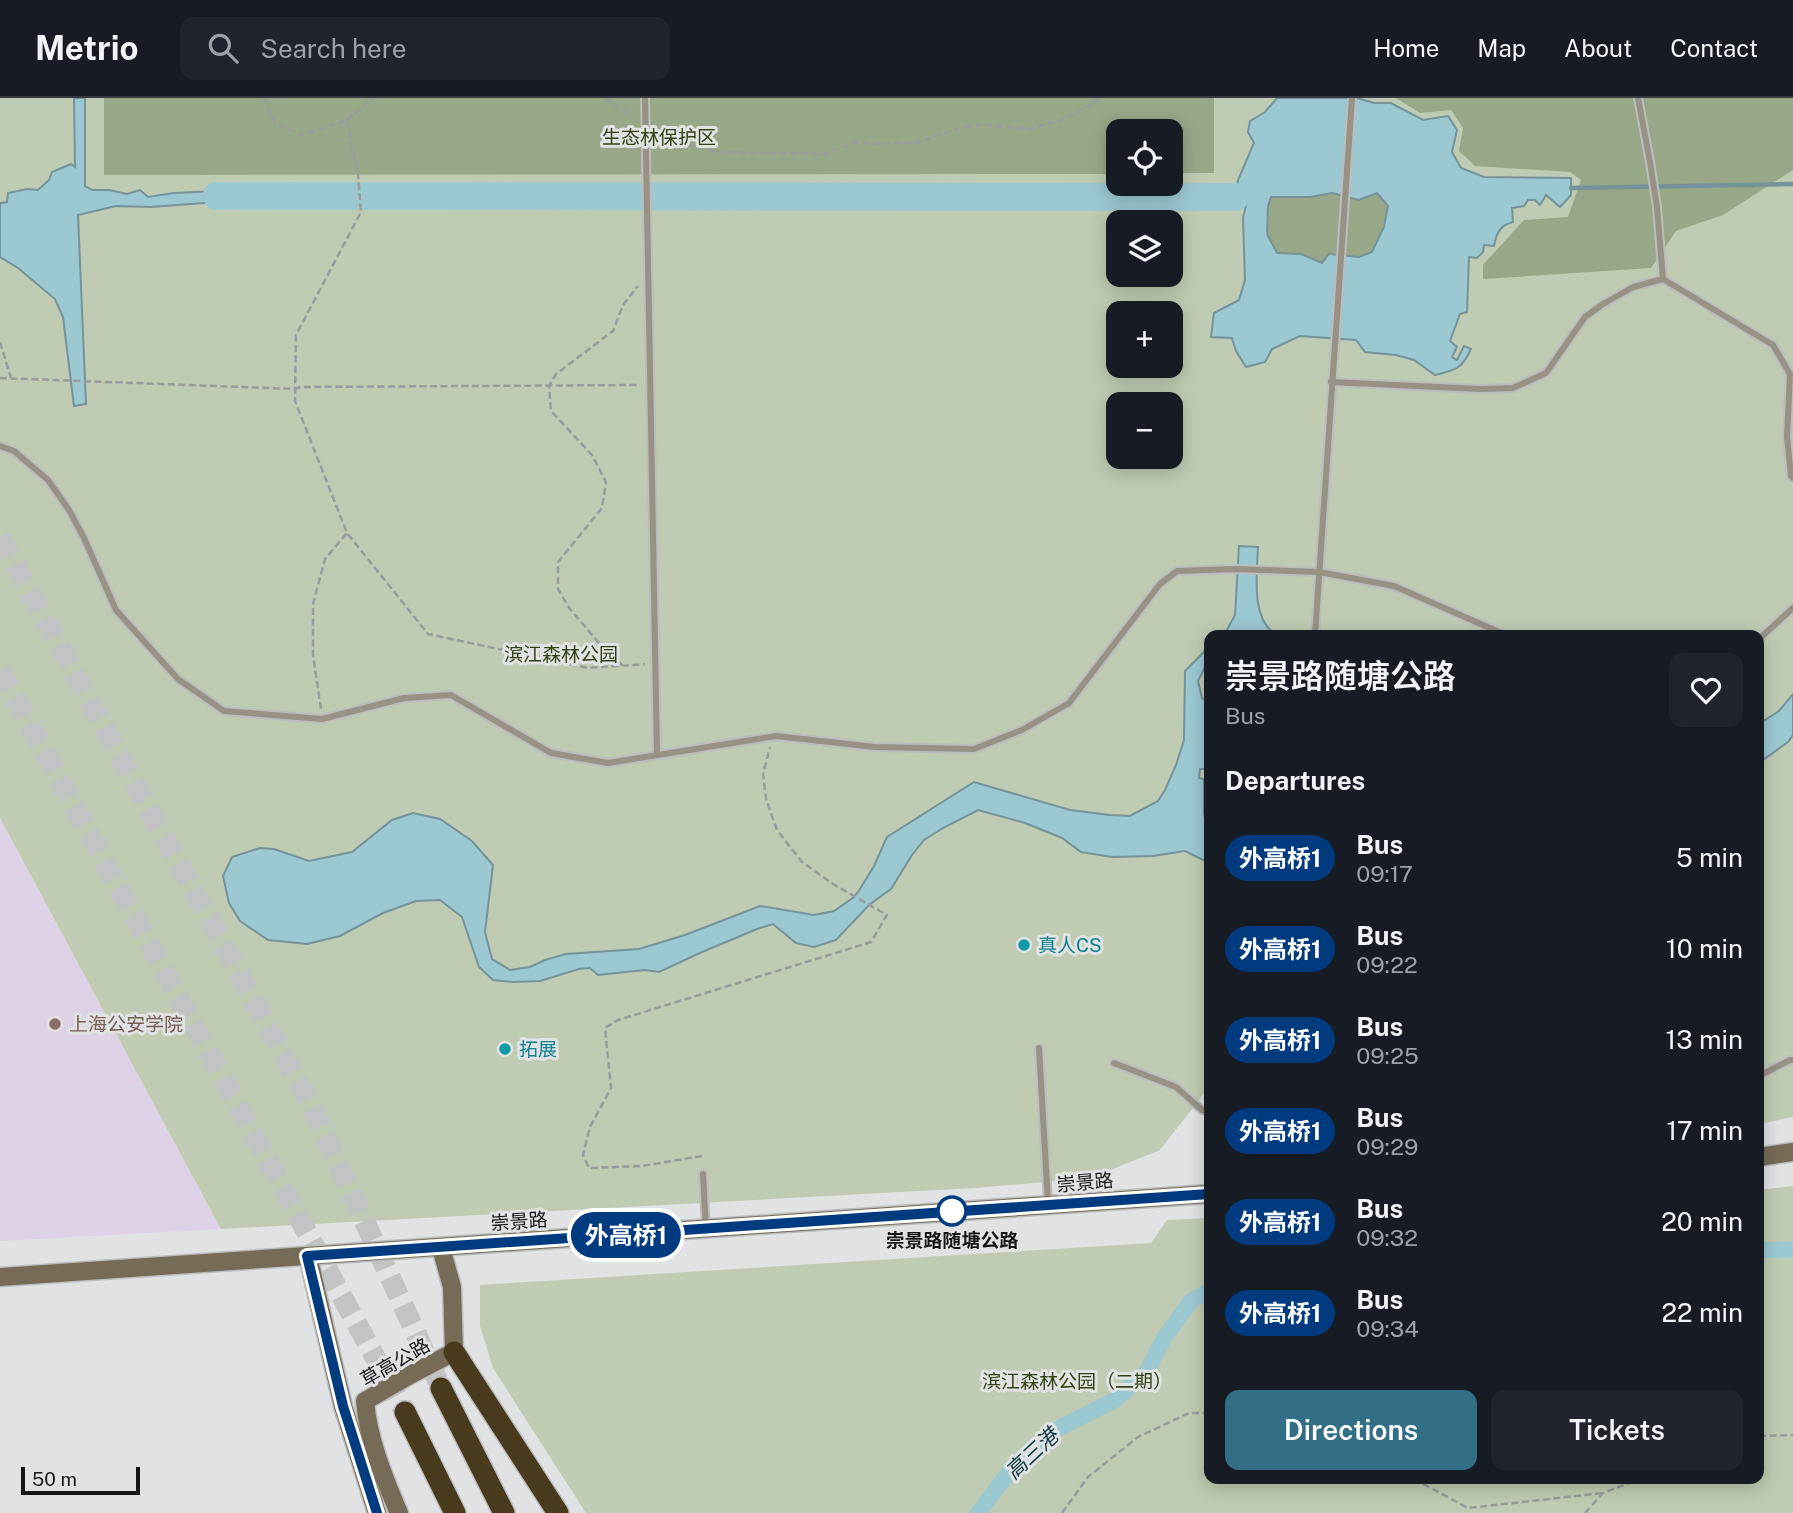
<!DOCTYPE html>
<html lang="en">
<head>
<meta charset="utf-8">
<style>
	:root { --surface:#171b24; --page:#20242c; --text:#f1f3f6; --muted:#9ea1a6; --line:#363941; --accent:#326e85 }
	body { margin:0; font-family:"Public Sans","Noto Sans SC",sans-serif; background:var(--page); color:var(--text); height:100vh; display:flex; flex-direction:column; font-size:26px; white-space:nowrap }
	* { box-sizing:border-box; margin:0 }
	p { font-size:23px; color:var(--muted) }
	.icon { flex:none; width:38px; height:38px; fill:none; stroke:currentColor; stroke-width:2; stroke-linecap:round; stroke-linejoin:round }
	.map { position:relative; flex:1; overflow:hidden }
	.details { position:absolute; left:1204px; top:532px; width:560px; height:854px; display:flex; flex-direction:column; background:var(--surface); border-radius:14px; box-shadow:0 4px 18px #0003 }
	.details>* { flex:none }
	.badge { padding:0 14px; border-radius:23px; font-size:24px; line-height:46px }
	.controls { position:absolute; left:1106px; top:21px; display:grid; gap:14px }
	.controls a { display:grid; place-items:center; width:77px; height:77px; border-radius:14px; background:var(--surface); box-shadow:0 4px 18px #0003; font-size:35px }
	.scale { position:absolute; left:21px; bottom:18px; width:119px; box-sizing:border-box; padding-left:7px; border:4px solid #161617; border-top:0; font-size:19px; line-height:24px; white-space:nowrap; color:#161617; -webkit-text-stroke:5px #e0e2e3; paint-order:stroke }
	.map>.badge { position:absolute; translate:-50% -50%; box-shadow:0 0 0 4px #fff }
	h2 { padding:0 21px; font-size:26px; line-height:63px }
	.round { display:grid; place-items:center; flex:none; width:74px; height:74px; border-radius:14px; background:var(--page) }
	.summary { display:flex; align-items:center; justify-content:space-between; height:119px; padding:0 21px }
	h1 { font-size:33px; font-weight:600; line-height:52px }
	.action { display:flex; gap:14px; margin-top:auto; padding:14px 21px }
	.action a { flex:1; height:80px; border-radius:14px; background:var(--accent); color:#fff; font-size:28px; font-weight:600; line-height:80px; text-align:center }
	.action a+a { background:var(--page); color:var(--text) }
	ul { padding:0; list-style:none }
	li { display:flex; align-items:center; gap:21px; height:91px; padding:0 21px }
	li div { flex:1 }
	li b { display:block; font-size:26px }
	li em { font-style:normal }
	li .badge { min-width:77px; font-weight:700; text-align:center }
	header { display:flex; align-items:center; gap:42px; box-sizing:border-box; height:98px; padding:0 35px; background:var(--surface); border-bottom:2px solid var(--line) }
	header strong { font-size:33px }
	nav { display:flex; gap:38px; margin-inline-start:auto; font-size:24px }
	.search { width:490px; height:63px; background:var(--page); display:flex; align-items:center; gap:18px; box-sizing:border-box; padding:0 24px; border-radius:14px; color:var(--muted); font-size:26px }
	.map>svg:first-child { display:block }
</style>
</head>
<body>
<header>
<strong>Metrio</strong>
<div class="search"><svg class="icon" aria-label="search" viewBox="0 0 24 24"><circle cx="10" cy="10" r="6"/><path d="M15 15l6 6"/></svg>Search here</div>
<nav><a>Home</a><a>Map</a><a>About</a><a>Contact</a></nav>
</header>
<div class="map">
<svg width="1793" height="1415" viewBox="0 0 1793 1415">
	<rect width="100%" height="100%" fill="#e0e2e3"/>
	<!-- education -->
	<path fill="#ded2e7" d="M0,720l221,411 -221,12z"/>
	<!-- green -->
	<g fill="#bfcbb2" fill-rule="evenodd">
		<path d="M0,0h1793v1019l-34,7v-489h-550v452l-49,63 -70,28 -115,10 -754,41 -221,-411zM1118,33h53v53h-53zM1118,124h53v53h-53zM1118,215h53v53h-53zM1118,306h53v53h-53z"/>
		<path d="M1793,1088v327h-1207l-93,-145 -13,-42v-41l671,-42 16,-23 42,-2v261h550v-289z"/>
	</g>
	<!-- forest -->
	<g fill="#98a788">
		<path d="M104,0h1110v75h-43v-42h-53v43l-1014,1z"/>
		<path d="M1396,0h397v72l-70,45 -47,16 -25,37 -168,11v-14l41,-45 44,-3 13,-37 -11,-8 -95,-6 -16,-15 4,-23 -12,-18 -31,3z"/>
		<path d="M1332,95l27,7 19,-7 10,13 -4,21 -12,25 -13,5 -30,-3 -7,9 -21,-9 -24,-1 -10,-19 1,-28 3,-9h39z"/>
	</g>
	<!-- water -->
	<g fill="#9cc8d2" stroke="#74939a" stroke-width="2" fill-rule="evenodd">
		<path d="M74,0h11v88l7,4h17l18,4 13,-4 8,7 26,-4 43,-2v11l-66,5 -35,-1 -38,9 8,189 -12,2 -11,-89 -8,-18 -37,-31 -18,-11v-54l7,-1 1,-9 19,-4 11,1 11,-10 3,-8 19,-8 4,3z"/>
		<path d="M1277,0h80l17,5h17l32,17 25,-4 9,14 -5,22 9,16 23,9 87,1v17l-11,12 -14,-12 -6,10 -5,-5h-7l-4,6 -12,2 1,14c-13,3 -17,12 -19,24l-10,-1 -1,7 -6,6 -8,-1 -2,55 -7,2 -10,27 7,6 -5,10 5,3 7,-14 7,3c-9,20 -15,21 -36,26l-21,-15 -18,-5 -31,-3 -9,-12 -56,-4 -28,13 -7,13 -19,5 -10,-16 -4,-13 -21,-1 3,-24 25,-13 6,-20 -2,-62 4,-17 -12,-4 3,-17 16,-37 -6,-11 2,-11 15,-9zM1332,95l27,7 18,-7 11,13 -4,21 -12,25 -13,5 -30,-3 -7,9 -21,-9 -24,-1 -10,-19 1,-28 3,-9h39z"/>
		<path d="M1239,448l19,1c-1,25 -8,76 20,88h-57l6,-5 8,-15z"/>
		<path d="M1209,549v16l-3,2 -8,16 4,17 7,4v62l-1,5h-8l-1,9 5,1v35l2,8 3,1v40l-24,-12 -32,5 -41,1 -31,-5 -19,-14 -37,-15 -47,-13 -35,18 -19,12 -12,15 -21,34 -22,16 -33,35 -22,7 -18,-4 -23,-19 -16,5 -55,23 -43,20 -14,-2 -47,5 -8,-7 -11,1 -39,12 -27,1 -20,-2 -14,-13 -17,-50 -22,-17 -24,1 -33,12 -43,23 -33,8 -39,-4 -28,-19 -11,-18 -6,-27 9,-19 28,-9 14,1 35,12 43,-9 40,-32 21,-7 27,6 32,22 21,24 -8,67 7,27 18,11 20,-3 15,-7 21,-6 73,-5 46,-14 75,-29 54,9 20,-4 20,-14 6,-8 14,-23 13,-29 87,-55 96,28 40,5 20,1 28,-15 7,-11 11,-25 8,-25 1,-69z"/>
		<path d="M1793,596v41l-5,7 -29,21v-39l20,-13z"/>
	</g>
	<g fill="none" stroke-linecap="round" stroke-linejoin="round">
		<!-- stream -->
		<path stroke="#74939a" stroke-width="4.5" d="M1571,90l222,-4"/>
		<!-- canal -->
		<g stroke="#9cc8d2" stroke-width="16">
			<path d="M1759,1152h34"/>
			<path d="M978,1415l35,-46 42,-37 60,-30 31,-27 18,-35 27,-37 18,-10"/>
		</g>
		<!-- river -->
		<path stroke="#9cc8d2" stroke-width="28" d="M217,98l1018,1"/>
		<!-- highway-tunnel -->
		<g stroke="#c2c3c4" stroke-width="21" stroke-dasharray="21 10" stroke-linecap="butt">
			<path d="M0,439l312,570 129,281"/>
			<path d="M0,572l405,742"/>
		</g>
		<!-- lane casing -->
		<g stroke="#bcbdbe" stroke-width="10">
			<g id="lane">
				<path d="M645,0l12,657"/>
				<path d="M1638,0l12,64 7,45 6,72 110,66 17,29 -3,63 4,39 2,2"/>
				<path d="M1331,284l149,7 33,-1 33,-15 39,-56 18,-13 30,-17 30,-8"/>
				<path d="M0,348l14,5 34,29 21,30 15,28 32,72 62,69 46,32 98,8 82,-21 47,-3 100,58 57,10 168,-27 99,11 99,2 48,-19 47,-27 91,-119 17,-13 58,-2 84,3 75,14 112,49"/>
				<path d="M1315,537l37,-537"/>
				<path d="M1759,541l34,-31"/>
				<path d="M1039,950l9,155"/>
				<path d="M1114,965l62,24 26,23 7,1"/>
				<path d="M1759,978l31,-16h3"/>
				<path d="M703,1076l3,54"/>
			</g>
		</g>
		<!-- secondary casing -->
		<g stroke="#bcbdbe" stroke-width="21">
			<g id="secondary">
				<path d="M1759,1059l34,-5"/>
				<path d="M308,1158l35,150 34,107"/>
				<path d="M0,1179c403,-27 806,-56 1209,-83"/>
				<path d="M399,1415c-15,-35 -31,-74 -34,-112l45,-26 44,-23 -2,-65 -11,-39"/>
			</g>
		</g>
		<!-- highway casing -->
		<g stroke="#bcbdbe" stroke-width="24">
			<g id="highway">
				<path d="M454,1254l104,161"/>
				<path d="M441,1290l63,125"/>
				<path d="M405,1314l50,101"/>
			</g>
		</g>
		<!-- path -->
		<g stroke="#999b9c" stroke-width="2.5" stroke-dasharray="7 3.5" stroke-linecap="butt">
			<path d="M264,0l11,25 27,12 45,-15 11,54 3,38 -65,123 -1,66 52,132 81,101 160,34 57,-4"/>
			<path d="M605,0l29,20"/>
			<path d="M347,22l27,-22"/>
			<path d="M657,36l26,10 36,8 106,2 31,-12 25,2 35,-1 47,-16 22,-2 44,4 34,-9 39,-22"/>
			<path d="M0,244l11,36"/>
			<path d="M0,280l295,11 5,-2 340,-2"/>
			<path d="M622,567l-23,-22 -29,-34 -12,-20v-27l44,-54 4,-26 -14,-27 -41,-44 -2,-25 7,-12 57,-43 10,-26 15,-19"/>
			<path d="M321,611l-8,-54v-51l12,-45 22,-26"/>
			<path d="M702,1058l-60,10 -53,2 -6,-13 7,-28 21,-39 -6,-60 13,-8 253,-78 16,-27 -54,-31 -31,-22 -25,-32 -11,-31 -3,-25 7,-27"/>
			<path d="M1759,1338l34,-1"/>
			<path d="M1414,1381l54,29 135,-15"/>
			<path d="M1062,1415l26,-36 50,-40 51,-24h20"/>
			<path d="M1585,1415l18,-20 36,-14"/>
		</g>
		<!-- lane -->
		<use href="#lane" stroke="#989284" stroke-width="6"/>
		<!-- secondary -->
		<use href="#secondary" stroke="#756b57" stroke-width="18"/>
		<!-- highway -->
		<use href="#highway" stroke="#473a1d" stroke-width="21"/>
	</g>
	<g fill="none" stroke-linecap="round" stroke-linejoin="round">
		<!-- line casing -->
		<g stroke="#fff" stroke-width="16">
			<path id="line" d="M377,1415l-34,-107 -36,-150 902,-62"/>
		</g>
		<!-- line -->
		<use href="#line" stroke="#003b80" stroke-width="10"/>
	</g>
	<!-- markers -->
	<g fill="#0f9aa8" stroke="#e0e2e3" stroke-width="2.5">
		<circle cx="1024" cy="847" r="7"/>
		<circle cx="505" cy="951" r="7"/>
	</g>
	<circle fill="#8d6e63" stroke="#e0e2e3" stroke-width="2.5" cx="55" cy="926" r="7"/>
	<circle fill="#fff" stroke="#003b80" stroke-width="3.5" cx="952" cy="1113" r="14"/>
	<g text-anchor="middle" stroke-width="6" stroke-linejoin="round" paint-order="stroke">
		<!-- park labels -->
		<g font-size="19" fill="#2f4311" stroke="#e0e2e3">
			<text x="659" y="46">生态林保护区</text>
			<text x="561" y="563">滨江森林公园</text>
			<text x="1077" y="1290">滨江森林公园（二期）</text>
		</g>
		<!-- culture labels -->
		<g font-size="19" fill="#0d838f" stroke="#e0e2e3" text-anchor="start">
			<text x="1038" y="854">真人CS</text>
			<text x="519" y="958">拓展</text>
		</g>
		<!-- education labels -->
		<g font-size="19" fill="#785e54" stroke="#e0e2e3" text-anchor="start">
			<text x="69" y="933">上海公安学院</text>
		</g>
		<!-- street labels -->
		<g font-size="19" fill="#161617" stroke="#e0e2e3">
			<text transform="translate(1085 1084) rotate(-5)" y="7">崇景路</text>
			<text transform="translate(519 1123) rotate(-4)" y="7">崇景路</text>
			<text transform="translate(395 1264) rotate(-30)" y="7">草高公路</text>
		</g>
		<!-- stop labels -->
		<g font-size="19" font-weight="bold" fill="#161617" stroke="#e0e2e3">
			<text x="952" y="1149">崇景路随塘公路</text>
		</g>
		<!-- water labels -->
		<g font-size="21" font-style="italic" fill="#0d373f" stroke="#e0e2e3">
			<text transform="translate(1032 1356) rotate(-43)" y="7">高三港</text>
		</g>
	</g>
</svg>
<div class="controls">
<a><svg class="icon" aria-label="locate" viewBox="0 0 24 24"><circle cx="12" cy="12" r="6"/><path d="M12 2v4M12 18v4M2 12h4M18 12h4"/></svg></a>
<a><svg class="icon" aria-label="layers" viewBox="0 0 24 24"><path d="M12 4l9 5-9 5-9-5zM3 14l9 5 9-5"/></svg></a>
<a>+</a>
<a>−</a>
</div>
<div class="scale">50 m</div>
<b class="badge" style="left:626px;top:1137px;background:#003b80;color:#fff">外高桥1</b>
<section class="details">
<div class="summary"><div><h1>崇景路随塘公路</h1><p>Bus</p></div><a class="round"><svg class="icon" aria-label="heart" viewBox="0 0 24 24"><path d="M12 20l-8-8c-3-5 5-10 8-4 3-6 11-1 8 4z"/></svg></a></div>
<h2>Departures</h2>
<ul>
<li><span class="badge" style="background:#003b80;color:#fff">外高桥1</span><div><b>Bus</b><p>09:17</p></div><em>5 min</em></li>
<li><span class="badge" style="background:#003b80;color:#fff">外高桥1</span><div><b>Bus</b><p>09:22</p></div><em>10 min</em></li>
<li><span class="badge" style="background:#003b80;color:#fff">外高桥1</span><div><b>Bus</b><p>09:25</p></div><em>13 min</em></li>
<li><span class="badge" style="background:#003b80;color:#fff">外高桥1</span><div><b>Bus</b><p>09:29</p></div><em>17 min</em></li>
<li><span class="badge" style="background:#003b80;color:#fff">外高桥1</span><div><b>Bus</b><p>09:32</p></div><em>20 min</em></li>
<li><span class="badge" style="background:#003b80;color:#fff">外高桥1</span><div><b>Bus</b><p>09:34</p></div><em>22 min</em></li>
</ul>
<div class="action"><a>Directions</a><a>Tickets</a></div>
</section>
</div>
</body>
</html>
